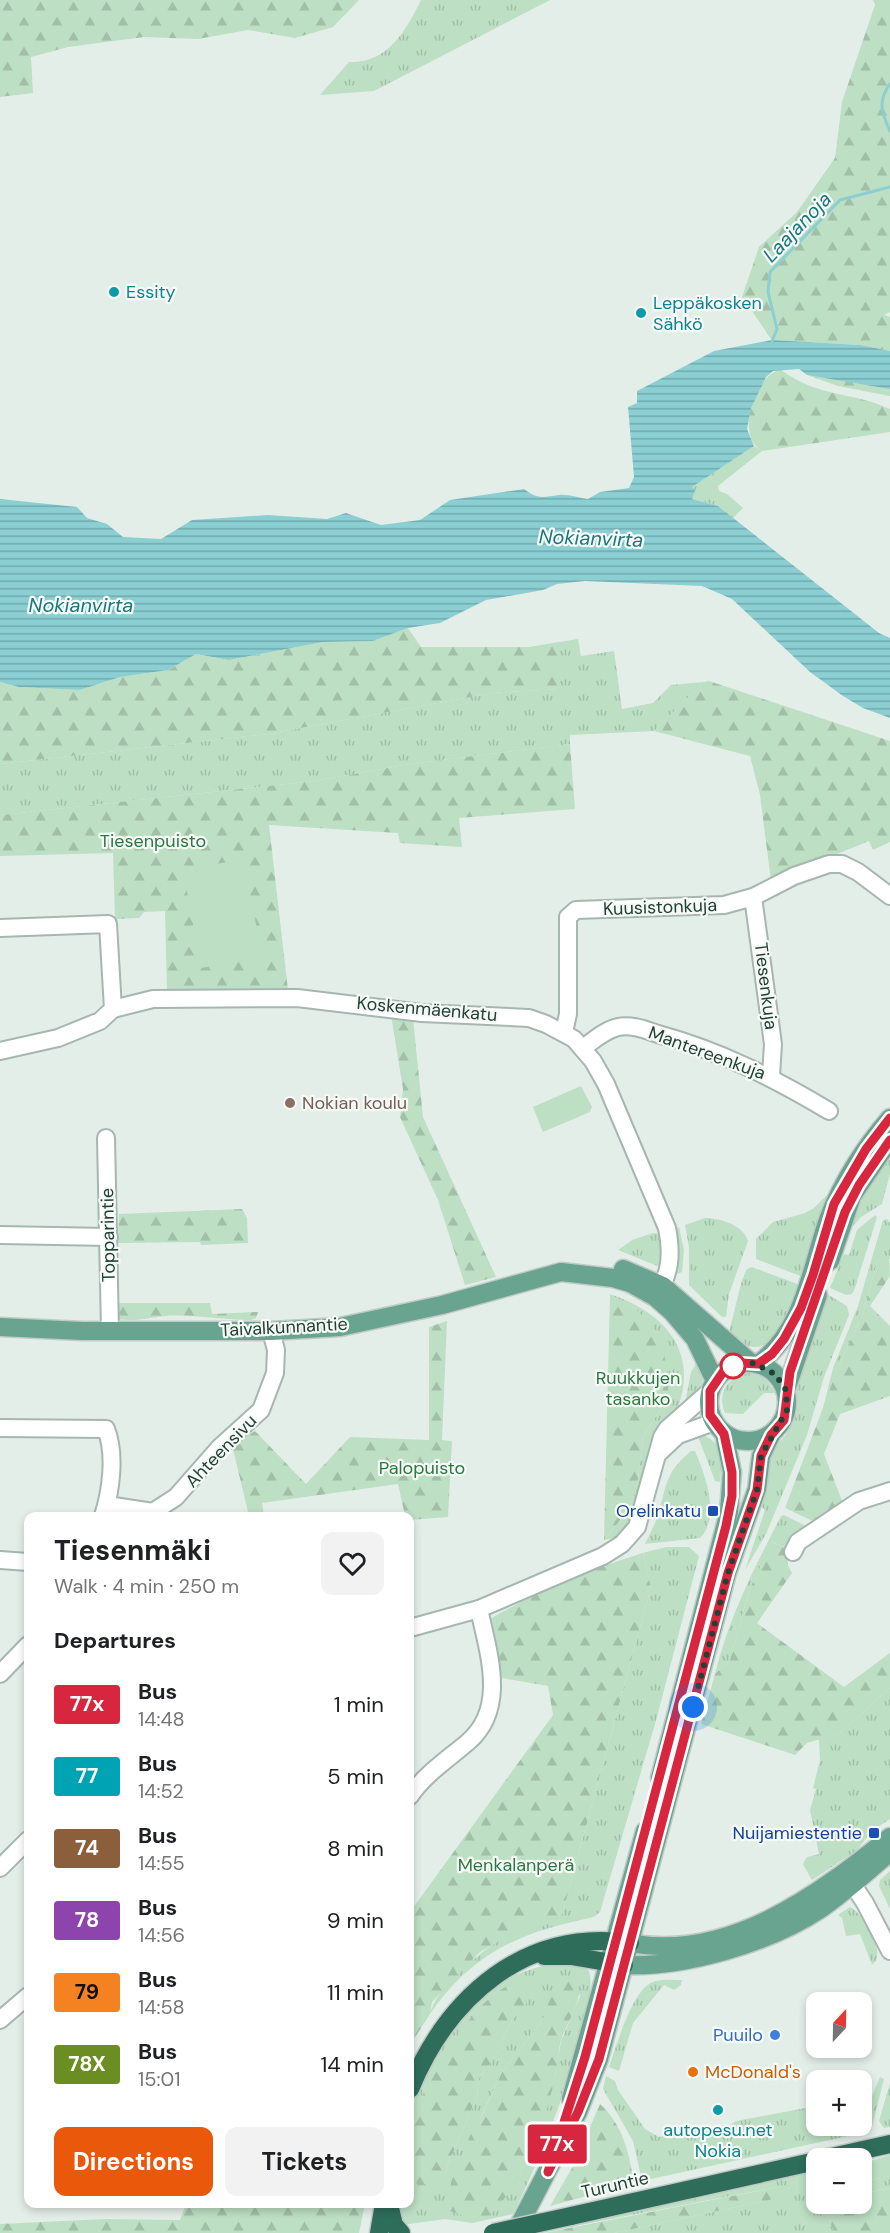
<!DOCTYPE html>
<html lang="en">
<head>
<meta charset="utf-8">
<style>
	:root { --surface:#fff; --page:#f2f2f2; --text:#202124; --muted:#757577; --accent:#ea580c }
	body { margin:0; font-family:"DM Sans",sans-serif; background:var(--page); color:var(--text); height:100vh; display:flex; flex-direction:column; font-size:22px; white-space:nowrap }
	* { box-sizing:border-box; margin:0 }
	p { font-size:20px; color:var(--muted) }
	.icon { flex:none; width:33px; height:33px; fill:none; stroke:currentColor; stroke-width:2; stroke-linecap:round; stroke-linejoin:round }
	.map { position:relative; flex:1; overflow:hidden }
	.drawer { position:absolute; left:24px; top:1512px; width:390px; height:696px; display:flex; flex-direction:column; background:var(--surface); border-radius:12px; box-shadow:0 3px 9px #0003 }
	.drawer>* { flex:none }
	.badge { padding:0 12px; border-radius:4px; font-size:21px; line-height:39px }
	.needle { width:39px; rotate:22deg }
	.tools { position:absolute; left:806px; top:1992px; display:grid; gap:12px }
	.tools a { display:grid; place-items:center; width:66px; height:66px; border-radius:12px; background:var(--surface); box-shadow:0 3px 9px #0003; font-size:30px }
	.you { position:absolute; width:30px; height:30px; margin:-15px; border:4px solid #fff; border-radius:50%; background:#1a73e8; box-shadow:0 0 0 9px #1a73e833 }
	.map>.badge { position:absolute; translate:-50% -50%; box-shadow:0 0 0 3px #fff }
	h2 { padding:0 30px; font-size:22px; line-height:54px }
	.round { display:grid; place-items:center; flex:none; width:63px; height:63px; border-radius:12px; background:var(--page) }
	.headline { display:flex; align-items:center; justify-content:space-between; height:102px; padding:0 30px }
	h1 { font-size:28px; font-weight:700; line-height:45px }
	.button { display:flex; gap:12px; margin-top:auto; padding:12px 30px }
	.button a { flex:1; height:69px; border-radius:12px; background:var(--accent); color:#fff; font-size:24px; font-weight:700; line-height:69px; text-align:center }
	.button a+a { background:var(--page); color:var(--text) }
	ul { padding:0; list-style:none }
	li { display:flex; align-items:center; gap:18px; height:72px; padding:0 30px }
	li div { flex:1 }
	li b { display:block; font-size:22px }
	li em { font-style:normal }
	li .badge { min-width:66px; font-weight:700; text-align:center }
	.map>svg:first-child { display:block }
</style>
</head>
<body>
<div class="map">
<svg width="890" height="2233" viewBox="0 0 890 2233">
	<defs>
		<pattern id="grass-tufts" width="24" height="20" patternUnits="userSpaceOnUse" patternTransform="scale(1.5)"><rect width="24" height="20" fill="#bddfc3"/><path d="M3 7l-1-3M5 7V3M7 7l1-3M15 17l-1-3M17 17v-4M19 17l1-3" fill="none" stroke="#a2c0a8"/></pattern>
		<pattern id="forest-firs" width="22" height="20" patternUnits="userSpaceOnUse" patternTransform="scale(1.5)"><rect width="22" height="20" fill="#bddfc3"/><path d="M5 1l3.5 6h-7zM16 11l3.5 6h-7z" fill="#a2c0a8"/></pattern>
		<pattern id="water-rules" width="6" height="5" patternUnits="userSpaceOnUse" patternTransform="scale(1.5)"><rect width="6" height="5" fill="#8ccfd3"/><path d="M0 2.5h6" fill="none" stroke="#72a9ac"/></pattern>
	</defs>
	<rect width="100%" height="100%" fill="#e4eee9"/>
	<!-- grass -->
	<g fill="url(#grass-tufts)" fill-rule="evenodd">
		<path d="M421,0h129l-176,91 -54,4 29,-33c39,1 56,-30 72,-62z"/>
		<path d="M754,446l8,5 -44,35 1,5 8,3 16,14 -10,10 -15,-12 -26,-7v-12z"/>
		<path d="M578,639l3,17 33,-5 8,58 31,-6 18,-18 33,-3 -50,49 -84,4v9l-160,20 -96,17 -314,34v-51l268,-30 225,-41 66,-4v-47z"/>
		<path d="M890,1147v27l-8,30 -21,13 -8,9 3,-21z"/>
		<path d="M834,1188l-31,89 -47,-18v-20l17,-17 32,-9 9,-5z"/>
		<path d="M875,1215l2,2 -22,71 -3,6 -6,1 -16,-7 14,-34 5,1 8,-25z"/>
		<path d="M705,1218c14,0 39,7 43,23l-19,53 -3,23h-4l-33,-32v-38l-4,-22z"/>
		<path d="M887,1219l3,4v36l-13,3 -13,49 -24,52 -20,57 13,-52 25,-62 25,-86z"/>
		<path d="M679,1227l5,23 -2,22 -5,2 1,-27 -3,-18z"/>
		<path d="M653,1233l10,1v31l-3,2 -42,-17 14,-10z"/>
		<path d="M752,1267l48,18c-6,20 -19,61 -45,62 -10,0 -18,-6 -27,-11l14,-56 5,-11z"/>
		<path d="M610,1294c53,18 89,56 68,113 -3,10 -21,21 -27,37 -12,33 -9,65 -33,93l-14,3 26,-32 7,-22 6,-50 26,-39 -32,-87z"/>
		<path d="M827,1294l20,12 2,9 -25,62 -17,58 -41,99 -21,36 20,-60 -4,-4 7,-45 8,-16 10,-10 11,-23v-38l4,-16z"/>
		<path d="M698,1361c9,23 4,26 -13,42l6,-31z"/>
		<path d="M752,1372l13,6 11,15h-12l-21,21 -18,-1c-9,-21 5,-39 27,-41z"/>
		<path d="M697,1434c25,3 26,26 23,48l-5,-1z"/>
		<path d="M691,1451h4c10,23 26,66 5,87l-55,6c6,-12 12,-24 15,-36 7,-27 8,-38 31,-57z"/>
		<path d="M784,1515l26,13 -18,9 -5,12 -15,-7 -23,49 -19,69 -15,14c15,-60 38,-103 66,-158z"/>
		<path d="M666,1547h23l10,9 -42,161 -57,195 -6,5c-72,15 -120,34 -164,97 7,-32 74,-82 105,-94 8,-3 18,-4 27,-5l89,-328 -8,-34z"/>
		<path d="M890,1688v131l-18,12 -16,20 -44,29 -9,-16 4,-7 12,-3 -9,-44 6,-21 -3,-1 7,-28 -1,-21 21,-6z"/>
		<path d="M890,1871v38l-11,-23 1,-6z"/>
		<path d="M850,1907c15,8 32,37 26,54l-4,4 -12,-31 -14,2 -4,-18 -4,-3z"/>
		<path d="M558,1962l24,3 7,6c12,41 -54,202 -76,243l-41,9 -27,-4 -43,6 -8,-21h16v-37l1,13 33,-6 33,-78 2,-18 15,-20 18,-38 14,-15 -109,110 -7,39c0,-13 -3,-28 0,-41 8,-43 49,-102 84,-126 19,-13 42,-20 64,-25zM581,1994l-20,47 -5,32 -19,64 -17,38 -69,7 51,-110 40,-51z"/>
		<path d="M682,1980l-1,5 -7,5 -10,-5 -31,38 -14,48 -10,-4c8,-22 21,-70 40,-83 8,-6 24,-4 33,-4z"/>
		<path d="M606,2076l9,5 3,9 27,39 14,8 31,-7h33l13,-9 80,-15v20h45v-28l11,-2 8,-19 4,2 -13,52 -229,50 -9,-40 -30,-52z"/>
		<path d="M890,2083v44l-6,1 -5,-7z"/>
		<path d="M816,2168v11l-4,8 4,2v15h8l10,29h-220l173,-37 1,-11 -244,47 2,-2z"/>
		<path d="M890,2176v12l-29,6v-12z"/>
	</g>
	<!-- forest -->
	<g fill="url(#forest-firs)">
		<path d="M0,0h359l-26,27 -38,11 -47,-8 -50,9 -54,-2 -76,10 -37,10 2,36 -33,4z"/>
		<path d="M873,0h17v312l-6,3 6,2v34l-29,-6 -89,-5 -30,-43 17,-50 38,-35 38,-54 7,-56 33,-97z"/>
		<path d="M781,370c39,28 69,21 109,39v23l-128,19c-29,-17 -5,-79 19,-81z"/>
		<path d="M807,375l72,10 11,4v7l-52,-10z"/>
		<path d="M408,628l13,19h108l30,-5v47l-66,4 -225,41 -268,30v-82l20,5 60,3 40,-13 48,-7 28,-16 33,6 94,-18 50,-1z"/>
		<path d="M709,681l181,60v101l-17,8 -4,-9 -98,40 -11,-86 -10,-39 -96,-25 50,-49z"/>
		<path d="M570,744l5,65 -116,9 3,29 -62,-4 -2,-10 -129,-8 19,165 -121,2 -2,-81 -21,1 -5,6 -24,1 -2,-66 -113,3v-41l314,-34 96,-17z"/>
		<path d="M391,1015l22,3 10,99 73,160 -31,8 -27,-85 -38,-83 3,-28z"/>
		<path d="M242,1209l5,9 1,25 -47,2 -1,-3 -82,1 1,-29z"/>
		<path d="M889,1258l1,18 -20,30 20,20v70l-50,18 -16,40 20,52 -27,17 -32,-15 55,-145 24,-52 13,-49z"/>
		<path d="M610,1294l27,16 26,29 6,58 -26,39 -6,50 -7,22 -26,32z"/>
		<path d="M117,1303h93l2,11 46,-2 -2,6 -5,2c-29,0 -58,-6 -86,-4 -16,2 -31,6 -48,3z"/>
		<path d="M447,1321l-5,119 10,1 -4,76 -38,3v-4h-5l-7,-32 -136,19 2,13h-15l-17,-71 23,-14 51,53 44,-47 79,3v-113z"/>
		<path d="M771,1542l16,7 1,16 4,8 -35,50 87,64 46,-34v35l-50,45 -33,10 -12,12 -94,-31 14,-50 15,-14 19,-69z"/>
		<path d="M643,1553l8,34 -89,328 -28,6 -54,31 -48,50 -2,12 -20,31v-133l143,-197 -5,-29 -46,-8 -12,-59c48,-28 100,-50 153,-66z"/>
		<path d="M567,1979l11,1c5,23 -10,39 -17,60 -3,10 -2,22 -5,32 -10,50 -30,108 -67,144l-22,1 -17,-6 1,-29 21,-51 9,-13 21,-46 40,-51 13,-37z"/>
		<path d="M526,1980v25l-14,15 -18,38 -15,20 -2,18 -33,78 -9,10 -16,1 -8,-5c-7,-60 21,-117 59,-161 13,-16 34,-37 56,-39z"/>
		<path d="M600,2104c23,21 29,49 34,79l-84,23 22,-38z"/>
		<path d="M890,2155v21l-29,6v-18z"/>
		<path d="M788,2185l3,5 -3,6 -174,37h-70z"/>
		<path d="M890,2188v45h-56l-10,-29h37v-10z"/>
		<path d="M186,2204h179l-6,29h-359v-9l104,-5 76,1z"/>
	</g>
	<!-- pitch -->
	<g fill="#bddfc3">
		<path d="M244,859l18,98 -61,11 -18,-98z"/>
		<path d="M581,1086l11,21 -2,5 -47,20 -10,-25z"/>
	</g>
	<!-- water -->
	<path fill="url(#water-rules)" d="M772,340l89,5 29,6v38l-83,-14 -8,-6 -26,2 -7,6 -15,31 -4,21 7,17 -62,41 3,3 -3,9 26,7 161,127 11,5v80l-27,-10 -20,-12 -33,-24 -78,-73 -30,-13 -117,-5 -28,3 -14,6 -57,10 -46,23 -32,5 -35,13 -50,1 -94,18 -33,-6 -28,16 -48,7 -40,13 -61,-3 -19,-5v-183l77,8 10,11 20,6 16,13 38,2 31,-19 76,-5 59,4 19,-6 35,12 39,-5 30,-20 74,-11c14,11 19,8 35,6 9,-1 20,3 29,4l12,-7 29,-4 5,-11 -6,-70 9,-4v-12l77,-40z"/>
	<g fill="none" stroke-linecap="round" stroke-linejoin="round">
		<!-- stream -->
		<g stroke="#8ccfd3" stroke-width="3">
			<path d="M890,84c-13,17 -8,30 0,47"/>
			<path d="M772,341l5,-12 -9,-37 2,-20 70,-72 50,-13"/>
		</g>
		<!-- minor casing -->
		<g stroke="#a6b6b0" stroke-width="20">
			<g id="minor">
				<path d="M753,897l20,147 -2,32"/>
				<path d="M0,928l108,-4 5,85"/>
				<path d="M564,1032l4,-18v-97l8,-7 148,-5 29,-8 41,-21 35,-12h13l16,8 32,24"/>
				<path d="M583,1048c11,-8 22,-18 35,-21 13,-3 28,3 40,7 62,17 116,44 171,77"/>
				<path d="M0,1051l58,-13 42,-17 13,-12 40,-10 144,-1 125,15 107,5 17,6 28,15 19,22 13,23 61,144c5,26 4,45 -11,68"/>
				<path d="M106,1138l4,193"/>
				<path d="M0,1235l109,2"/>
				<path d="M0,1428l106,1c10,25 5,62 -3,87"/>
				<path d="M660,1452l18,-17 36,-13"/>
				<path d="M107,1505l46,7 23,-15 43,-49 42,-38 14,-37 1,-23 -5,-19"/>
				<path d="M793,1552l5,-10 61,-41 31,-10"/>
				<path d="M0,1560l28,2"/>
				<path d="M410,1628l69,-19 124,-53 19,-12 15,-17 25,-90 5,-8 43,-38"/>
				<path d="M0,1674l28,-29"/>
				<path d="M410,1796c15,-22 38,-37 58,-54 40,-34 20,-90 11,-133"/>
				<path d="M0,1868l28,-28"/>
				<path d="M845,1873l20,30 25,48"/>
				<path d="M0,2020l28,-24"/>
			</g>
		</g>
		<!-- major casing -->
		<g stroke="#c1cac7" stroke-width="21">
			<g id="major">
				<path d="M830,1261l22,-65 38,-56"/>
				<path d="M623,1269l40,17 87,76"/>
				<path d="M0,1327l82,4h189l69,-4 102,-22 119,-33 52,6 17,5 25,14 17,15 23,27 20,42"/>
				<circle cx="748" cy="1402" r="39"/>
				<path d="M758,1364c48,-36 52,-95 71,-147 14,-36 36,-70 61,-99"/>
				<path d="M786,1390l32,-95"/>
				<path d="M660,1778l69,-266 3,-40 -8,-39"/>
				<path d="M630,1943c98,19 188,-48 260,-106"/>
				<path d="M624,1965c59,3 145,-22 195,-55 25,-17 48,-38 71,-58"/>
				<path d="M571,2099l74,-268"/>
				<path d="M515,2233l63,-121 21,-53 128,-486 30,-84 4,-33 10,-21"/>
			</g>
		</g>
		<!-- highway casing -->
		<g stroke="#c1cac7" stroke-width="21">
			<g id="highway">
				<path d="M544,1956h27l53,9"/>
				<path d="M410,2089c38,-92 115,-161 220,-146"/>
				<path d="M827,2158l63,-14"/>
				<path d="M389,2204l5,21 7,8"/>
				<path d="M571,2216l245,-55"/>
				<path d="M379,2233l5,-29"/>
			</g>
		</g>
		<!-- minor -->
		<use href="#minor" stroke="#fff" stroke-width="16"/>
		<!-- major -->
		<use href="#major" stroke="#68a48f" stroke-width="18"/>
		<!-- highway -->
		<use href="#highway" stroke="#2e6d5a" stroke-width="18"/>
		<!-- highway-bridge casing -->
		<g stroke="#c1cac7" stroke-width="21" stroke-linecap="butt">
			<path id="highway-bridge" d="M493,2233l78,-17"/>
		</g>
		<!-- highway-bridge -->
		<use href="#highway-bridge" stroke="#2e6d5a" stroke-width="18"/>
	</g>
	<g fill="none" stroke-linecap="round" stroke-linejoin="round">
		<!-- line casing -->
		<g stroke="#fff" stroke-width="14">
			<path id="line" d="M890,1118l-24,31 -32,55 -21,71 -12,33 -17,31 -12,15 -14,10 -17,-1 -18,9 -13,19v24l14,19 8,38v24l-6,30 -141,531 -37,115 30,-60 21,-53 129,-486 29,-83 4,-34 10,-21 13,-15 6,-48 55,-160 14,-27 31,-45"/>
		</g>
		<!-- line -->
		<use href="#line" stroke="#d7263d" stroke-width="9"/>
		<!-- walk -->
		<path stroke="#234036" stroke-width="6" stroke-dasharray="0 10.8" d="M693,1707l35,-134 29,-83 4,-34 26,-46 -1,-20 -11,-16 -21,-11 -21,3"/>
	</g>
	<!-- markers -->
	<g fill="#0f9aa8" stroke="#f5faf7" stroke-width="2">
		<circle cx="114" cy="292" r="6"/>
		<circle cx="641" cy="313" r="6"/>
		<circle cx="718" cy="2110" r="6"/>
	</g>
	<circle fill="#8d6e63" stroke="#f5faf7" stroke-width="2" cx="290" cy="1103" r="6"/>
	<circle fill="#fff" stroke="#d7263d" stroke-width="3" cx="733" cy="1366" r="12"/>
	<g fill="#1a4fb4" stroke="#f5faf7" stroke-width="2">
		<rect x="707" y="1505" width="12" height="12" rx="3"/>
		<rect x="868" y="1827" width="12" height="12" rx="3"/>
	</g>
	<circle fill="#3f7fe0" stroke="#f5faf7" stroke-width="2" cx="775" cy="2035" r="6"/>
	<circle fill="#e8710a" stroke="#f5faf7" stroke-width="2" cx="693" cy="2072" r="6"/>
	<g text-anchor="middle" stroke-width="4.5" stroke-linejoin="round" paint-order="stroke">
		<!-- culture labels -->
		<g font-size="18" fill="#0d838f" stroke="#f5faf7" text-anchor="start">
			<text x="126" y="298">Essity</text>
			<text x="653" y="309">Leppäkosken<tspan x="653" dy="21">Sähkö</tspan></text>
			<text x="718" y="2136" text-anchor="middle">autopesu.net<tspan x="718" dy="21">Nokia</tspan></text>
		</g>
		<!-- park labels -->
		<g font-size="18" fill="#2c7842" stroke="#f5faf7">
			<text x="153" y="847">Tiesenpuisto</text>
			<text x="638" y="1384">Ruukkujen<tspan x="638" dy="21">tasanko</tspan></text>
			<text x="422" y="1474">Palopuisto</text>
			<text x="516" y="1871">Menkalanperä</text>
		</g>
		<!-- street labels -->
		<g font-size="18" fill="#234036" stroke="#f5faf7">
			<text transform="translate(660 907) rotate(-2)" y="6">Kuusistonkuja</text>
			<text transform="translate(766 986) rotate(83)" y="6">Tiesenkuja</text>
			<text transform="translate(427 1009) rotate(5)" y="6">Koskenmäenkatu</text>
			<text transform="translate(707 1053) rotate(20)" y="6">Mantereenkuja</text>
			<text transform="translate(108 1235) rotate(-91)" y="6">Topparintie</text>
			<text transform="translate(284 1327) rotate(-3)" y="6">Taivalkunnantie</text>
			<text transform="translate(221 1451) rotate(-46)" y="6">Ahteensivu</text>
			<text transform="translate(615 2185) rotate(-13)" y="6">Turuntie</text>
		</g>
		<!-- education labels -->
		<g font-size="18" fill="#785e54" stroke="#f5faf7" text-anchor="start">
			<text x="302" y="1109">Nokian koulu</text>
		</g>
		<!-- transit labels -->
		<g font-size="18" fill="#164399" stroke="#f5faf7" text-anchor="end">
			<text x="701" y="1517">Orelinkatu</text>
			<text x="862" y="1839">Nuijamiestentie</text>
		</g>
		<!-- shop labels -->
		<g font-size="18" fill="#366cbe" stroke="#f5faf7" text-anchor="end">
			<text x="763" y="2041">Puuilo</text>
		</g>
		<!-- food labels -->
		<g font-size="18" fill="#c56008" stroke="#f5faf7" text-anchor="start">
			<text x="705" y="2078">McDonald's</text>
		</g>
		<!-- water labels -->
		<g font-size="20" font-style="italic" fill="#1b777e" stroke="#f5faf7">
			<text transform="translate(797 227) rotate(-46)" y="7">Laajanoja</text>
			<text transform="translate(591 538) rotate(2)" y="7">Nokianvirta</text>
			<text x="81" y="612">Nokianvirta</text>
		</g>
	</g>
</svg>
<div class="tools">
<a><svg class="needle" viewBox="-14 -14 28 28"><path d="M0-13l5 13h-10z" fill="#e53935"/><path d="M0 13l5-13h-10z" fill="#757577"/></svg></a>
<a>+</a>
<a>−</a>
</div>
<div class="you" style="left:693px;top:1707px"></div>
<b class="badge" style="left:557px;top:2144px;background:#d7263d;color:#fff">77x</b>
<section class="drawer">
<div class="headline"><div><h1>Tiesenmäki</h1><p>Walk · 4 min · 250 m</p></div><a class="round"><svg class="icon" aria-label="heart" viewBox="0 0 24 24"><path d="M12 20l-8-8c-3-5 5-10 8-4 3-6 11-1 8 4z"/></svg></a></div>
<h2>Departures</h2>
<ul>
<li><span class="badge" style="background:#d7263d;color:#fff">77x</span><div><b>Bus</b><p>14:48</p></div><em>1 min</em></li>
<li><span class="badge" style="background:#00a3b4;color:#fff">77</span><div><b>Bus</b><p>14:52</p></div><em>5 min</em></li>
<li><span class="badge" style="background:#8b5e3c;color:#fff">74</span><div><b>Bus</b><p>14:55</p></div><em>8 min</em></li>
<li><span class="badge" style="background:#8e44ad;color:#fff">78</span><div><b>Bus</b><p>14:56</p></div><em>9 min</em></li>
<li><span class="badge" style="background:#f58220;color:#111">79</span><div><b>Bus</b><p>14:58</p></div><em>11 min</em></li>
<li><span class="badge" style="background:#6b8e23;color:#fff">78X</span><div><b>Bus</b><p>15:01</p></div><em>14 min</em></li>
</ul>
<div class="button"><a>Directions</a><a>Tickets</a></div>
</section>
</div>
</body>
</html>
